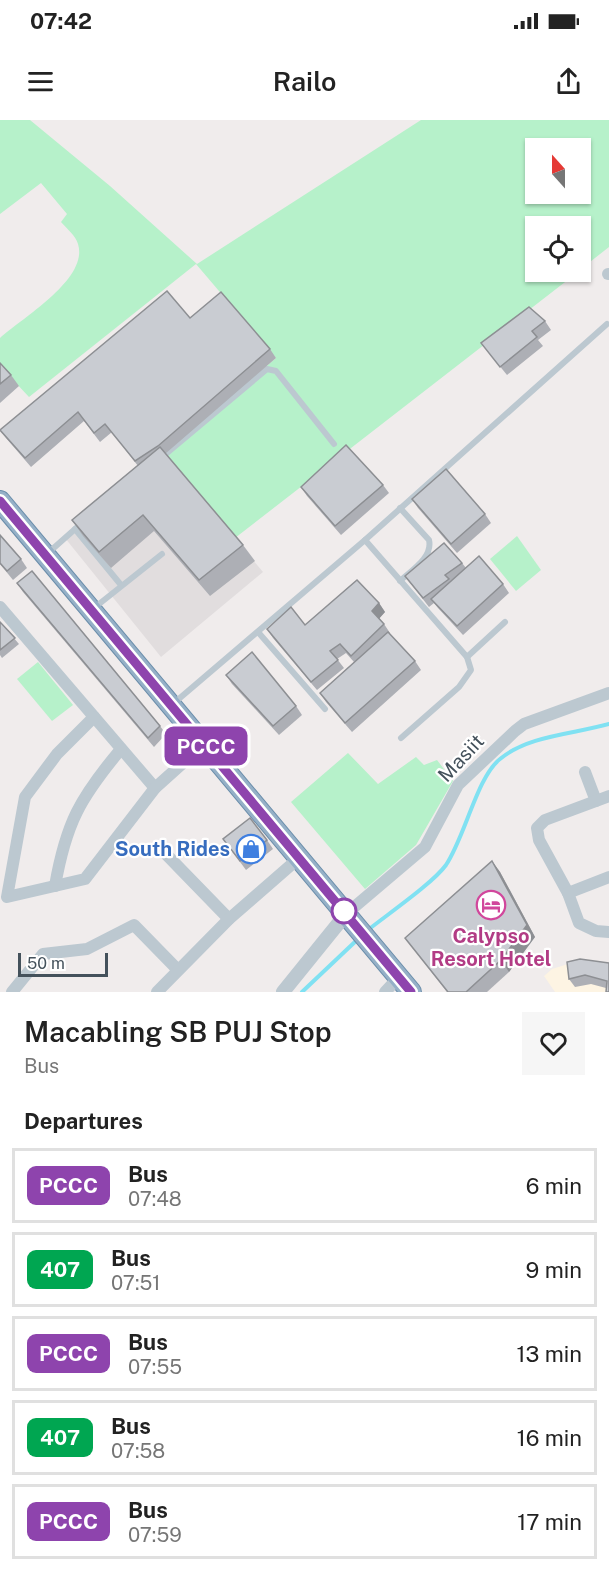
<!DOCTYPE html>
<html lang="en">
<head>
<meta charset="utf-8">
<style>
	:root { --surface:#fff; --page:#f6f6f6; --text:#222; --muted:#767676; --line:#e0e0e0 }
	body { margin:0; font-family:"Public Sans",sans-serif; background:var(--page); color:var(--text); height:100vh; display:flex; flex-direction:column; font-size:22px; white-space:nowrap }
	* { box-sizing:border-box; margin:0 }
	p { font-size:20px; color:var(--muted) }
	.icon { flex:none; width:33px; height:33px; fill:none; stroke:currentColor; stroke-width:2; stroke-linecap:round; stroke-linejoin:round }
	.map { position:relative; height:872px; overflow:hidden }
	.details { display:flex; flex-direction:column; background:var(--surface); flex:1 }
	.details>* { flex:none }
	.badge { padding:0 12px; border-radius:9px; font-size:21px; line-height:39px }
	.needle { width:39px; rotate:339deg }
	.buttons { position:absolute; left:525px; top:18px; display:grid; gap:12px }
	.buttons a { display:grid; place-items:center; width:66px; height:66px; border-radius:0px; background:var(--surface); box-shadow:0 2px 4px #0004; font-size:30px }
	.scale { position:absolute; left:18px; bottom:15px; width:90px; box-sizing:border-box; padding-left:6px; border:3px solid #44515b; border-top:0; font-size:16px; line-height:21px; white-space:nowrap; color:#44515b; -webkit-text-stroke:4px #fff; paint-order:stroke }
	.map>.badge { position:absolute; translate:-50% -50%; box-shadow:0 0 0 3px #fff }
	h2 { padding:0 24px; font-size:22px; line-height:54px }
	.round { display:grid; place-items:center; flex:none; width:63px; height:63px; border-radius:0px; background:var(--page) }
	.head { display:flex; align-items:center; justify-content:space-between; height:102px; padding:0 24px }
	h1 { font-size:28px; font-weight:600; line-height:45px }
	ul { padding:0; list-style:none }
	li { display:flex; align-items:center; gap:18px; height:75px; margin:0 12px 9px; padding:0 12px; border:3px solid var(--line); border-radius:0px }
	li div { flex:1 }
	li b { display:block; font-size:22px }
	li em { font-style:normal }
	li .badge { min-width:66px; font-weight:700; text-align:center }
	.status { display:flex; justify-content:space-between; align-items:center; height:42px; padding:0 30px; background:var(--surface); direction:ltr }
	.status svg { height:16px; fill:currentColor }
	header { display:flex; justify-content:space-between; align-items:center; height:78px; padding:0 24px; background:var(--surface); font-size:27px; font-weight:600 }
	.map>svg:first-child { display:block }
</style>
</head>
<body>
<div class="status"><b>07:42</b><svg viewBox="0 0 49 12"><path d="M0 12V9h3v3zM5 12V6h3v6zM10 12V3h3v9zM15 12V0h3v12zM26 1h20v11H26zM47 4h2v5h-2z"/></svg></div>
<header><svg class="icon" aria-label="menu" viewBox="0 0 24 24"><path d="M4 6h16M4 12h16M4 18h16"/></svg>Railo<svg class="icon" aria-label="share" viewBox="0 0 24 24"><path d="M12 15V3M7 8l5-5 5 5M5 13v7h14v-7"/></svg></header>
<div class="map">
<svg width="609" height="872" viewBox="0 0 609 872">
	<rect width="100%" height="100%" fill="#f0ecec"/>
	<!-- commercial -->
	<path fill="#fdf4e3" d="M584,839l25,4v29h-54l-11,-16 8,-7z"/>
	<!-- education -->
	<path fill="#e1ddde" d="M164,335l99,117 -102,85 -96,-119z"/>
	<!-- green -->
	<g fill="#b6f1ca" fill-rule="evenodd">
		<path d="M0,0h30l80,66 87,78 224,-144h188v127l-28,22 -1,-43h-44v46h42l-343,266 -71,-83 112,-97 -80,-94 -167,133 -29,-31v-28c22,-20 89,-59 78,-94 -2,-8 -12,-16 -17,-22l6,-8 -26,-31 -41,31zM536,28h44v46h-44z"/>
		<path d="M517,416l24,34 -25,21 -26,-32z"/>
		<path d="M38,542l35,43 -21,16 -35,-42z"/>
		<path d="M348,633l30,31 38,-27 8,8 13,-5 16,21 -37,64 -51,44 -74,-87z"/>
	</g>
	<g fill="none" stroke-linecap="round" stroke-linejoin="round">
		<!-- stream -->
		<g stroke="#80e1f2" stroke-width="4">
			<path d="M368,810c20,-16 65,-47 78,-65 19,-28 31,-88 54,-106 29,-24 75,-25 109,-35"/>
			<path d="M302,872l56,-53"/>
		</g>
		<!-- trunk casing -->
		<g stroke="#6b8eab" stroke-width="22">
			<path id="trunk" d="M0,381l411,491"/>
		</g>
		<!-- service -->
		<g stroke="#bcc8d0" stroke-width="6">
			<path d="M161,338l106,-89 9,2 58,73"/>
			<path d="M400,388l29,32c4,17 -17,30 -29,41"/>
			<path d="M75,409l46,56"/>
			<path d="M365,420l102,117 4,13 -12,17 -58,51"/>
			<path d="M48,433l35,-31"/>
			<path d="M94,488l68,-54"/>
			<path d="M258,512l67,77"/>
			<path d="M467,537l38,-35"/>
			<path d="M174,583l191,-163 242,-216"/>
		</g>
		<!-- minor -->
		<g stroke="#bcc8d0" stroke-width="12">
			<path d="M608,154h1"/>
			<path d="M0,487l155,181"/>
			<path d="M94,597l-37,37 -32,43 -18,100 78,-18 70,-91 49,-44"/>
			<path d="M585,652l11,29"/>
			<path d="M609,676l-64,24 -8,8 2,12 29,53 11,30 17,8 13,1"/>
			<path d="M162,730l67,69"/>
			<path d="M55,766c11,-63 25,-88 66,-137"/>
			<path d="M568,773l41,-16"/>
			<path d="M346,794l79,-67 33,-62 57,-54 9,-7 85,-31"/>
			<path d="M12,872l31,-38 44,-5 47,-24 43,44"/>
			<path d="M157,872l72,-73 70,-61"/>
			<path d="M385,872l14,-15"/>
		</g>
		<!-- tertiary -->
		<path stroke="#bcc8d0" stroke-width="14" d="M283,872l63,-78"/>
		<!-- trunk -->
		<use href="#trunk" stroke="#95b0c7" stroke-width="20"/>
	</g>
	<!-- wall -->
	<g fill="#adafb5">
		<path d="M190,198l80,31 6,9 -111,96 78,91 12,16 -45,35 -56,-65 -43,37 -28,-32 -11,-16 66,-54 -26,-34 -12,10 -16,-21 -53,46 -25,-29 -6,-8z"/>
		<path d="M545,201l6,9 -13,10 5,6 -36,29 -26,-32z"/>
		<path d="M0,243l11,12 8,11 -19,17z"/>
		<path d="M383,365l6,8 -48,42 -34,-39 -6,-9z"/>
		<path d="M412,379l73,15 6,9 -34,30 -39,-45z"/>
		<path d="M0,415l21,24 6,9 -14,12 -13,-16z"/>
		<path d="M462,443l4,5 37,16 6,9 -46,42 -25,-27 -4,-5 -5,4 -24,-31z"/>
		<path d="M17,463l143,143 6,8 -12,13 -131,-155z"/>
		<path d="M379,483l6,9 -6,6 5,6 6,9v1l25,27 6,9 -69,62 -26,-30 -6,-9 34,-31 -8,-9 -9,6 7,9 -27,22 -44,-52 -6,-9 38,-4z"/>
		<path d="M0,502l19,22 -17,14 -2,-3z"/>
		<path d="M226,555l70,31 6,9 -23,20 -47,-51z"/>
		<path d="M223,719l44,1 6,9 -27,21z"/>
		<path d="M492,741l8,11 35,65 -26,35 -22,20h-40l-42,-54z"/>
		<path d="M609,843l-3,25 -15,-4 -16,3 -6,-8z"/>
	</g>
	<!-- shaded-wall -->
	<g fill="#8d8f93">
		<path d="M379,483l6,9 -7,8 -6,-9z"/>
		<path d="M492,741l8,11 35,65 -26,35 -8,-12z"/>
	</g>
	<!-- building -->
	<g fill="#c9ccd2" stroke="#8d8f93" stroke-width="1.5">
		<path d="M167,171l23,27 31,-26 49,57 -112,97 -23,15 -30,-37 -11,9 -16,-21 -53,46 -25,-28z"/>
		<path d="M529,187l16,14 -13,10 5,6 -37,30 -19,-24z"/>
		<path d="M0,243l11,12 -11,9z"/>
		<path d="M346,325l37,40 -48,41 -34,-39z"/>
		<path d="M160,327l83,98 -44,35 -56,-65 -44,37 -27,-32z"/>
		<path d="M446,349l39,45 -34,30 -39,-45z"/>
		<path d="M0,415l21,24 -14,12 -7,-8z"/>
		<path d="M444,423l18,20 -17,12 4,4 -26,19 -18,-22z"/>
		<path d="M479,436l24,28 -46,42 -26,-27z"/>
		<path d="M32,451l128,155 -12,12 -131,-155z"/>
		<path d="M357,460l22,23 -7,8 12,13 -33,32 -11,-12 -10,7 8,9 -27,22 -44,-53 24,-22 14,18z"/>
		<path d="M0,502l15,16 -15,12z"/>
		<path d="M388,512l27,29 -70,62 -25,-30z"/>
		<path d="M252,532l44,54 -23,20 -47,-51z"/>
		<path d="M250,698l17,22 -27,21 -17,-22z"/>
		<path d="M492,741l35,64 -26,35 -35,32h-18l-43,-54z"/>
		<path d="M580,839l29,4v29h-3l1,-11 -22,-6 -16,4 -2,-17z"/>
	</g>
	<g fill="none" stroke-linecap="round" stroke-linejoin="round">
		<!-- line casing -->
		<g stroke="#fff" stroke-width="14">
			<path id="line" d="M0,381l411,491"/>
		</g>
		<!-- line -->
		<use href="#line" stroke="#8e44ad" stroke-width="9"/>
	</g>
	<!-- icons -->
	<defs>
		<g id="shop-ring" transform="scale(1.5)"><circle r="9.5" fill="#fff" stroke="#3f7fe0" stroke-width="1.5"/><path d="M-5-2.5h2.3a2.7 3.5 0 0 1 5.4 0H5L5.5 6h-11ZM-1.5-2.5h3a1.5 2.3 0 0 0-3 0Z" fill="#3f7fe0"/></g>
		<g id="hotel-ring" transform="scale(1.5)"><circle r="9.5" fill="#fff" stroke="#d1479c" stroke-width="1.5"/><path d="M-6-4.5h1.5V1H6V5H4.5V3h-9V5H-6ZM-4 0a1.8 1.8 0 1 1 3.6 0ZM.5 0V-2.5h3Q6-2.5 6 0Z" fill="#d1479c"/></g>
	</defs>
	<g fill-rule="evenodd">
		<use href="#shop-ring" x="251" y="729"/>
		<use href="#hotel-ring" x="491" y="785"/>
	</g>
	<!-- markers -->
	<circle fill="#fff" stroke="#8e44ad" stroke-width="3" cx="344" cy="791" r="12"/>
	<g text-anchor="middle" stroke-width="4.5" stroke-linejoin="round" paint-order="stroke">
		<!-- street labels -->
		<g font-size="20" fill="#44515b" stroke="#fff">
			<text transform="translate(461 638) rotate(-47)" y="7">Masiit</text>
		</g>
		<!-- shop labels -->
		<g font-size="20" font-weight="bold" fill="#366cbe" stroke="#fff" text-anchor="end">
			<text x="230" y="736">South Rides</text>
		</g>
		<!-- hotel labels -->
		<g font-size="20" font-weight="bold" fill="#b23c85" stroke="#fff">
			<text x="491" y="823">Calypso<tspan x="491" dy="23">Resort Hotel</tspan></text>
		</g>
	</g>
</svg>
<div class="buttons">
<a><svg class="needle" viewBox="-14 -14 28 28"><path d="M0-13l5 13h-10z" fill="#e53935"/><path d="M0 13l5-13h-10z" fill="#767676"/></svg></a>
<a><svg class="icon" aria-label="locate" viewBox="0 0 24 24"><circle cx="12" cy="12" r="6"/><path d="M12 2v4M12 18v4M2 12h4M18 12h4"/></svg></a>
</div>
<div class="scale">50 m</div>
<b class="badge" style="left:206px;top:626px;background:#8e44ad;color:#fff">PCCC</b>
</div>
<section class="details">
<div class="head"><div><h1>Macabling SB PUJ Stop</h1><p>Bus</p></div><a class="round"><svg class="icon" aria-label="heart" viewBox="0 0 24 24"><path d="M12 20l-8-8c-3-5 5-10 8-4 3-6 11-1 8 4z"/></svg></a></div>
<h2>Departures</h2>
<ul>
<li><span class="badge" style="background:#8e44ad;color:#fff">PCCC</span><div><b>Bus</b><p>07:48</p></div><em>6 min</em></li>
<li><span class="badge" style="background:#00a651;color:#fff">407</span><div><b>Bus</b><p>07:51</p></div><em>9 min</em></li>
<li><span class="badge" style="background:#8e44ad;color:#fff">PCCC</span><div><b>Bus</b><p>07:55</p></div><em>13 min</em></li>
<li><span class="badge" style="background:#00a651;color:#fff">407</span><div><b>Bus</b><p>07:58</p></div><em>16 min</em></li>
<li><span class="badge" style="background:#8e44ad;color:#fff">PCCC</span><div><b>Bus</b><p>07:59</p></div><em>17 min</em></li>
</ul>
</section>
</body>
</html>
